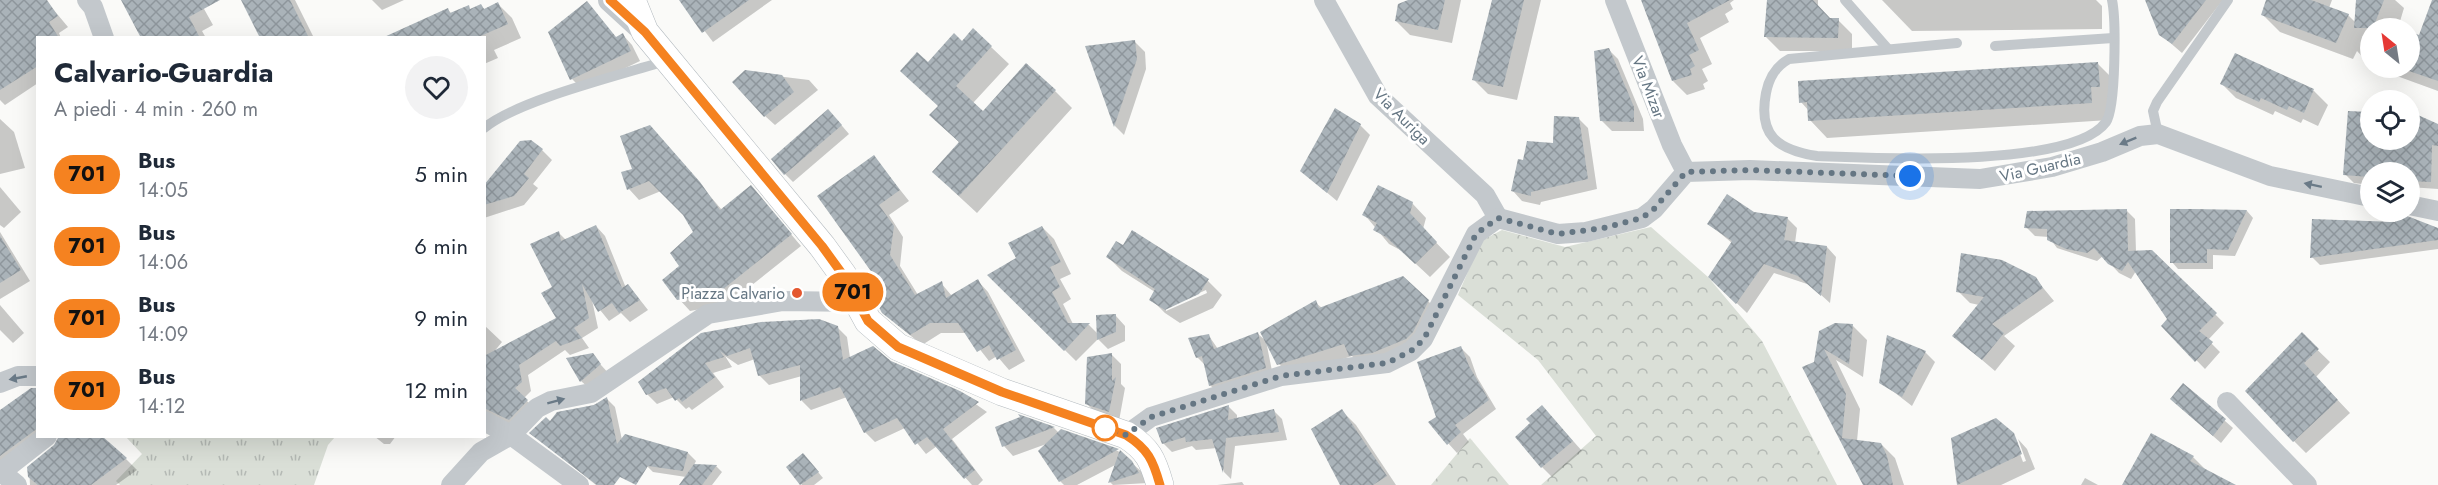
<!DOCTYPE html>
<html lang="it">
<head>
<meta charset="utf-8">
<style>
	:root { --surface:#fff; --page:#f2f2f3; --text:#1f2937; --muted:#747a83 }
	body { margin:0; font-family:Jost,sans-serif; background:var(--page); color:var(--text); height:100vh; display:flex; flex-direction:column; font-size:22px; white-space:nowrap }
	* { box-sizing:border-box; margin:0 }
	p { font-size:20px; color:var(--muted) }
	.icon { flex:none; width:33px; height:33px; fill:none; stroke:currentColor; stroke-width:2; stroke-linecap:round; stroke-linejoin:round }
	.map { position:relative; flex:1; overflow:hidden }
	.panel { position:absolute; left:36px; top:36px; width:450px; height:402px; display:flex; flex-direction:column; background:var(--surface); border-radius:0px; box-shadow:0 6px 24px #0002 }
	.panel>* { flex:none }
	.badge { padding:0 12px; border-radius:20px; font-size:21px; line-height:39px }
	.needle { width:39px; rotate:330deg }
	.buttons { position:absolute; left:2360px; top:18px; display:grid; gap:12px }
	.buttons a { display:grid; place-items:center; width:60px; height:60px; border-radius:50%; background:var(--surface); box-shadow:0 6px 24px #0002; font-size:30px }
	.you { position:absolute; width:30px; height:30px; margin:-15px; border:4px solid #fff; border-radius:50%; background:#1a73e8; box-shadow:0 0 0 9px #1a73e833 }
	.map>.badge { position:absolute; translate:-50% -50%; box-shadow:0 0 0 3px #fff }
	.round { display:grid; place-items:center; flex:none; width:63px; height:63px; border-radius:32px; background:var(--page) }
	.head { display:flex; align-items:center; justify-content:space-between; height:102px; padding:0 18px }
	h1 { font-size:28px; font-weight:700; line-height:45px }
	ul { padding:0; list-style:none }
	li { display:flex; align-items:center; gap:18px; height:72px; padding:0 18px }
	li div { flex:1 }
	li b { display:block; font-size:22px }
	li em { font-style:normal }
	li .badge { min-width:66px; font-weight:700; text-align:center }
	.map>svg:first-child { display:block }
</style>
</head>
<body>
<div class="map">
<svg width="2438" height="485" viewBox="0 0 2438 485">
	<defs>
		<pattern id="grass-tufts" width="24" height="20" patternUnits="userSpaceOnUse" patternTransform="scale(1.5)"><rect width="24" height="20" fill="#dadfd7"/><path d="M3 7l-1-3M5 7V3M7 7l1-3M15 17l-1-3M17 17v-4M19 17l1-3" fill="none" stroke="#b4b9b4"/></pattern>
		<pattern id="forest-crowns" width="20" height="18" patternUnits="userSpaceOnUse" patternTransform="scale(1.5)"><rect width="20" height="18" fill="#dadfd7"/><path d="M2 6a3 3 0 1 1 6 0M12 15a3 3 0 1 1 6 0" fill="none" stroke="#b4b9b4"/></pattern>
		<pattern id="building-cross-hatch" width="8" height="8" patternUnits="userSpaceOnUse" patternTransform="scale(1.5)"><rect width="8" height="8" fill="#aab3b9"/><path d="M0 0l8 8M0 8l8-8" fill="none" stroke="#8e969c"/></pattern>
	</defs>
	<rect width="100%" height="100%" fill="#fafaf8"/>
	<!-- grass -->
	<path fill="url(#grass-tufts)" d="M126,437h209l-7,8 -14,40h-194l-4,-4 26,-27z"/>
	<!-- forest -->
	<g fill="url(#forest-crowns)">
		<path d="M1651,227l57,50 54,64 75,144h-296l55,-49 -58,-76 -80,-65 23,-54 21,-11 63,17z"/>
		<path d="M1470,438l39,47h-78z"/>
	</g>
	<!-- shadow -->
	<g fill="#0003" fill-rule="evenodd">
		<path d="M0,0l48,3 20,24 -9,6 2,5h-23v45l-33,22 -5,-5z"/>
		<path d="M123,0h76l14,25 -11,6 4,7h-64z"/>
		<path d="M243,0h52l19,38h-52z"/>
		<path d="M372,0h32l-22,10z"/>
		<path d="M681,0h91l-59,42z"/>
		<path d="M1412,0h49l-9,43 -42,-8 -14,-14z"/>
		<path d="M1493,0h48l-24,100 -29,-6 -14,-14z"/>
		<path d="M1642,0h92l-4,3 3,6 -8,5 4,8 -29,16 12,26 -10,5 6,12 -5,3 2,5 -18,6 -14,-14z"/>
		<path d="M1768,0h50v7l13,13h7l14,14v17h-72l-14,-14z"/>
		<path d="M1882,0h214l6,6v23l-190,2z"/>
		<path d="M2147,0h75v1l-40,52 -22,-19z"/>
		<path d="M2268,0h64l-3,8 19,7 8,8 1,-23h38l9,8 -6,20h-28v37l-13,-14 -4,8 -73,-27 -17,-17z"/>
		<path d="M2434,0l4,1v90l-63,-23h34v-35l11,4z"/>
		<path d="M498,4l14,14 9,20 -27,12 4,8 -14,6v-26h-98l62,-28 4,4h11l18,-8 4,4z"/>
		<path d="M973,30l36,34 -36,39 10,10 72,-22 17,17 -95,105 -26,-24 9,-46 -29,-28 9,-9 -12,-42 34,-21z"/>
		<path d="M623,35l9,10 8,16 -58,28 -10,-10z"/>
		<path d="M1135,42l10,10 1,17 -22,66 -9,-9 -28,-79z"/>
		<path d="M1608,49l10,10 25,60 1,12h-32l-10,-10z"/>
		<path d="M2235,55l79,36 14,14 -10,21 -15,-7 -2,4 -26,-12 -2,4 -37,-17 -14,-14z"/>
		<path d="M2098,64l17,17 -6,39 -282,18 -17,-18 -1,-9 -8,-9z"/>
		<path d="M745,72l64,8 9,10 -43,35 -10,-9z"/>
		<path d="M2409,112l29,14v63l-29,-2v-15h-39v13l-16,-2 -9,-9 25,-60v26h39z"/>
		<path d="M1578,118l10,10 9,61 -56,13 -1,3 -18,-4 -9,-10 11,-29 30,-17z"/>
		<path d="M0,119l14,13 11,36 -25,6z"/>
		<path d="M837,120l12,14 -56,48 -8,-8z"/>
		<path d="M1360,125l10,10 -33,66 -25,-21z"/>
		<path d="M660,138l62,72 29,-23 50,59 -73,58 -38,7 -11,-12 2,-33 14,-34 -11,-18 -23,-23 -22,9 -10,-11 5,-19z"/>
		<path d="M542,150l10,10 -19,24 5,4 -14,17 -40,13v-31z"/>
		<path d="M874,157l35,44 -20,14 14,22 -3,29 18,29 23,-12 11,13 26,-15 10,11 37,69 -16,9 -12,-14 -8,5 -22,-28h-26l-19,12 -27,-22 -15,-42z"/>
		<path d="M0,187l21,25 -17,16 -4,-3z"/>
		<path d="M1412,203l14,15 -3,11 27,28 -20,20 -28,-26 -13,-7 -25,-30z"/>
		<path d="M2126,210l9,9 1,33 15,-1 73,72 -16,17 12,12 -15,17 -42,-43 6,-7 -33,-48 -5,8 -12,-6 -16,-17 -6,5 -40,-13 -8,-11 -14,-1 -9,-9z"/>
		<path d="M2171,211h76l6,7 -18,38 -22,-1v14h-35l-6,-7z"/>
		<path d="M1754,214l33,4 10,10 -2,15 32,4 9,10 -6,46 -20,-18 -36,-12 -27,40 -37,-36 22,-34 -23,-19z"/>
		<path d="M596,226l9,10 21,52 2,-2 9,10 11,14 -18,12 -9,-9 -12,8 -17,-21 6,28 -16,10 7,10 -19,7 -5,-5 -37,25 3,16 -7,7 12,12 -17,19 -35,-15v-51l4,-6 -4,-3v-29l18,17 -9,11 65,-34 -4,-32 5,-54 7,7z"/>
		<path d="M1042,227l12,12 17,35 -11,5 11,20 -8,5 10,20 16,1 9,9 18,-18 9,10v15l-17,8 -10,-10 -22,22 -87,-86 29,-16z"/>
		<path d="M0,232l30,49 -30,18z"/>
		<path d="M1133,232l75,49 14,14 -9,13 -33,15 -15,-10 -14,-14 4,-7 -33,-21 -14,-14 15,-10zM1206,290l1,3 -41,18v-3z"/>
		<path d="M2438,234v15l-118,16 -8,-8z"/>
		<path d="M2035,278l19,23 -50,35 11,10 -20,25 -41,-35 25,-31 -9,-2 -12,-12z"/>
		<path d="M1428,301l12,12 -15,31 -63,23 -10,-11 -61,20 -12,-12 36,-62 7,6z"/>
		<path d="M0,305l24,28 -11,10 -13,-13z"/>
		<path d="M1853,326l14,14 -4,37 -27,-17 24,49 -3,32 24,3 14,14 9,27h-40l-60,-117 12,-5 4,-31z"/>
		<path d="M837,327l10,10 3,21 41,5 69,30 27,19 -35,27 31,41 -5,5h-6l-35,-39 -11,8 -21,-26 -30,14 -10,-10 -18,-35 -36,13 -9,-9v-25l-33,9 -10,-10 -4,-16 -17,6 -13,-9 7,11 -19,6 11,14 -32,23 -3,-3 -3,2 -12,-12 -17,7 -10,-10 55,-59z"/>
		<path d="M1258,334l8,7 7,35 -55,17 -8,-8 -5,-20 -8,-8 12,-21 9,13z"/>
		<path d="M2302,335l28,27 -14,15 34,36 -44,40 -12,-12z"/>
		<path d="M1461,348l9,9 7,20 19,32 -33,25 6,8 -12,11 -27,-30 8,-6z"/>
		<path d="M1925,352l10,10 -23,44 -31,-24z"/>
		<path d="M1111,354l10,10v20l4,4 -6,33 -23,-8 -10,-10z"/>
		<path d="M592,355l18,20 -19,15 -10,-9z"/>
		<path d="M2184,385l49,43 -12,15 -41,-36z"/>
		<path d="M38,393v43h21l-7,1 -52,38v-64z"/>
		<path d="M607,399l8,8 7,33 -15,45h-11l-65,-52z"/>
		<path d="M1229,407l8,8v4l37,-8 8,8 5,21 -52,6 -4,33 -7,-7 -7,-24 -21,2 -4,-4 -20,6 -9,-9z"/>
		<path d="M1342,411l14,14 40,60h-54z"/>
		<path d="M1021,417l33,11 5,5 2,-2 57,20 24,21 6,11 -35,2 -3,-3 7,-18 -40,21h-13l-4,-4 -11,-38 -36,13 -9,-10z"/>
		<path d="M1552,417l30,34 -30,26 -10,-10z"/>
		<path d="M2013,435l10,27 3,-1 -8,-22 9,10 8,20 -34,16h-43l-6,-46z"/>
		<path d="M2151,435l42,22 15,15 20,13h-104z"/>
		<path d="M374,436h22l-6,8h-6z"/>
		<path d="M56,446l70,13 11,11 -21,15h-86l-1,-18z"/>
		<path d="M688,453l8,8 -2,4 22,1 6,6 -10,13h-31l5,-8 -33,-5 -7,-7z"/>
		<path d="M808,460l15,18 -9,7h-12l-14,-17z"/>
		<path d="M2085,478l13,7h-17z"/>
		<path d="M1242,482l2,3h-27l18,-2z"/>
	</g>
	<!-- building -->
	<g fill="url(#building-cross-hatch)">
		<path d="M0,0h47l11,16 -9,6 10,16h-21v28l-38,24z"/>
		<path d="M121,0h99l-31,17 11,21h-59z"/>
		<path d="M241,0h49l19,38h-49z"/>
		<path d="M679,0h70l-47,33z"/>
		<path d="M1408,0h37l-7,30 -43,-9 3,-17z"/>
		<path d="M1492,0h32l-21,87 -31,-7z"/>
		<path d="M1641,0h89l-43,23 12,27 -10,5 6,11 -5,3 2,6 -20,6z"/>
		<path d="M1767,0h46l17,18h9l-1,20 -74,-1z"/>
		<path d="M2145,0h61l-34,44 -13,-9z"/>
		<path d="M2266,0h45l38,14 -13,29 -75,-28z"/>
		<path d="M2356,0h28l-11,28h-19z"/>
		<path d="M2432,0h6v81l-29,-10v-40l10,4z"/>
		<path d="M587,1l29,36 7,-4 8,18 -61,29 -22,-48z"/>
		<path d="M498,2l10,22 -32,14h-94l66,-30 2,5 19,-8 1,4 11,-5 3,5z"/>
		<path d="M973,28l19,18 -36,40 27,25 43,-48 30,27 -97,106 -27,-24 27,-30 -30,-27 9,-9 -38,-35 17,-19 11,10 26,-29 8,8z"/>
		<path d="M1135,40l2,19 -23,68 -29,-81z"/>
		<path d="M1609,48l25,59v15l-34,-1 -6,-70z"/>
		<path d="M2235,53l79,36 -10,24 -15,-7 -2,4 -26,-12 -2,4 -39,-18z"/>
		<path d="M2098,62l2,25h-9l1,16 -284,18 -1,-19 -8,1 -1,-22z"/>
		<path d="M745,70l37,5 12,17 -30,25 -32,-35z"/>
		<path d="M1335,108l26,16 -34,69 -27,-22z"/>
		<path d="M828,109l14,16 -58,50 -13,-16z"/>
		<path d="M2348,111l22,1v28h39v-29l29,13v22l-6,-1 -1,37 -22,-1v-9h-39v5l-27,-2z"/>
		<path d="M1554,116l25,1 9,62 -57,13v4l-20,-5 7,-32 5,1 4,-19 26,2z"/>
		<path d="M650,125l50,57 20,28 31,-25 41,49 -75,60 -40,6 -15,-20 17,-14 -9,-13 23,-21 -10,-17 -34,-34 -22,9 -6,-18 11,-3 -12,-33z"/>
		<path d="M531,140l12,9 -19,25 5,4 -15,18 -30,9v-20l36,-44z"/>
		<path d="M874,155l26,35 -21,15 15,21 -4,29 25,40 27,-14 4,17 32,-19 38,71 -19,10 -8,-15 -12,7 -19,-29h-28l-20,12 -28,-22 -14,-26 10,-6 -61,-85z"/>
		<path d="M1378,185l35,17 -3,11 27,29 -22,22 -29,-27 -13,-7 4,-7 -15,-8z"/>
		<path d="M1727,194l27,18 34,5 -4,23 43,6 -6,50 -23,-20 -34,-12 -28,40 -28,-27 24,-36 -25,-17z"/>
		<path d="M2127,209l1,42 24,-1 65,63 -18,18 14,11 -18,20 -34,-36 6,-7 -39,-57 -6,9 -14,-7 -14,-16 -7,5 -21,-4 -19,-9v-11l-23,-1 3,-17z"/>
		<path d="M2170,209h24l53,1 -19,40 -21,-1v14h-37z"/>
		<path d="M2395,214h7l36,14v12l-128,18 2,-39 83,3z"/>
		<path d="M596,225l26,63 6,-4 12,16 -21,13 -7,-10 -14,9 -16,-28 7,34 -15,10 8,10 -22,8 -4,-5 -37,24 3,17 -7,6 13,12 -19,20 -25,-12v-52l72,-38 -15,-25 11,-6 -22,-43 29,-13 2,10z"/>
		<path d="M1042,226l19,36 -11,5 10,20 -8,5 16,31h22l-26,28 -77,-76 29,-17 -8,-15z"/>
		<path d="M1132,230l77,49 -10,15 -34,16 -16,-10 6,-11 -49,-32 10,-16 7,4z"/>
		<path d="M0,236l21,34 -21,13z"/>
		<path d="M1961,253l41,7 34,17 7,11 -51,36 12,9 -22,27 -30,-24 32,-39 -28,-5z"/>
		<path d="M1403,276l26,24 -16,32 -7,7 -34,14 -23,3 -5,-12 -67,21 -17,-33 56,-32 3,8z"/>
		<path d="M1116,314v18l-19,8 -1,-25z"/>
		<path d="M819,319l19,7 5,34 30,-14 18,15 69,30 19,11 -36,27 32,41 -11,9 -37,-42 -12,8 -18,-27 -33,15 -24,-46 -40,14v-36l-42,11 -8,-28 -23,8 -7,-5 4,6 -19,6 10,14 -33,25 -3,-4 -4,3 -9,-13 -20,7 -8,-13 63,-49 60,-11z"/>
		<path d="M1835,323l18,1 -4,40 -25,-15 22,45 -4,44 39,5 6,13 6,29h-30l-61,-118 12,-5 5,-31z"/>
		<path d="M1258,332l8,36 -57,18 -7,-30 -6,2 -8,-20 21,-4 5,15z"/>
		<path d="M2302,332l17,17 -15,14 34,37 -45,42 -48,-51z"/>
		<path d="M1887,335l39,16 -24,46 -23,-14z"/>
		<path d="M1461,346l8,20 20,34 -34,25 6,7 -14,13 -19,-23 8,-5 -19,-55z"/>
		<path d="M593,353l8,11 -21,18 -14,-24z"/>
		<path d="M1112,353v28l4,-4 -7,35 -24,-8 2,-47z"/>
		<path d="M2183,383l43,36 -13,17 -43,-37z"/>
		<path d="M31,388h7v40l-38,28v-46z"/>
		<path d="M607,397l10,47 8,-10 63,18 -5,19 -35,-5 -12,19 -16,-8 -6,8h-17l-68,-52 17,-16 4,4 7,-9 37,-7z"/>
		<path d="M1229,405l-1,15 46,-11 5,23 -53,6 -3,35 -11,-34 -26,3 -1,-5 -23,7 -6,-16z"/>
		<path d="M1542,405l31,36 -32,27 -26,-31 15,-14 -4,-4z"/>
		<path d="M1342,409l45,67 -14,9h-33l-29,-56z"/>
		<path d="M1018,414l37,13 -53,20 -7,-20 25,-10z"/>
		<path d="M1996,418l18,15 8,21 -65,31 -6,-47z"/>
		<path d="M1061,429l58,20 -60,33 -21,-31z"/>
		<path d="M2151,433l43,23 -4,5 46,24h-114z"/>
		<path d="M59,436h43l25,22 -36,27h-53l-10,-8 -1,-10 27,-22z"/>
		<path d="M1120,450l12,11 7,12 -31,10z"/>
		<path d="M803,453l16,19 -19,13 -14,-18z"/>
		<path d="M694,464l23,1 -15,20h-23z"/>
	</g>
	<g fill="none" stroke-linecap="round" stroke-linejoin="round">
		<!-- secondary casing -->
		<g stroke="#b3babf" stroke-width="28">
			<path id="secondary" d="M632,0l13,32 177,214 21,29 25,46 30,26 104,45 124,43c22,14 27,25 34,50"/>
		</g>
		<!-- service -->
		<g stroke="#c3c8cc" stroke-width="10">
			<path d="M1845,0l43,49"/>
			<path d="M1957,43l-168,16c-14,8 -20,19 -23,34 -8,42 11,57 51,63 57,2 255,13 289,-34 10,-14 10,-103 6,-122"/>
			<path d="M1995,46l118,-8"/>
			<path d="M484,128c36,-29 138,-53 184,-68"/>
			<path d="M2158,134l-5,-23 4,-9 71,-102"/>
		</g>
		<!-- minor -->
		<g stroke="#c3c8cc" stroke-width="20">
			<path d="M87,0l6,7 11,31"/>
			<path d="M1324,0l54,96 107,99 13,23"/>
			<path d="M1615,0l57,145 14,27"/>
			<path d="M2409,205l29,6"/>
			<path d="M0,383l18,-7h20"/>
			<path d="M2227,402l80,83"/>
			<path d="M484,421l27,14 68,50"/>
			<path d="M1126,435l25,-18 130,-41 106,-13 24,-12 12,-12 53,-105 22,-16 60,16 28,-2 56,-14 12,-9 32,-37 64,-2 230,9 72,-12 50,-15 38,-16 18,-2 112,42 100,21"/>
			<path d="M0,471l17,14"/>
			<path d="M1,472l46,-36"/>
			<path d="M451,485l30,-33 30,-17 26,-27 14,-7 40,-8 117,-79 75,-13 75,1"/>
		</g>
		<!-- tertiary -->
		<path stroke="#c3c8cc" stroke-width="24" d="M610,0l35,32"/>
		<!-- secondary -->
		<use href="#secondary" stroke="#fff" stroke-width="27"/>
	</g>
	<!-- one-way arrows -->
	<defs><path id="oneway-solid" d="M-6-.8H1V-3.2L6.5 0L1 3.2V.8H-6Z" transform="scale(1.5)"/></defs>
	<g fill="#6a7a87">
		<use href="#oneway-solid" transform="translate(2128 141) rotate(158)"/>
		<use href="#oneway-solid" transform="translate(2313 185) rotate(-168)"/>
		<use href="#oneway-solid" transform="translate(18 378) rotate(169)"/>
		<use href="#oneway-solid" transform="translate(556 401) rotate(-15)"/>
	</g>
	<g fill="none" stroke-linecap="round" stroke-linejoin="round">
		<!-- line casing -->
		<g stroke="#fff" stroke-width="14">
			<path id="line" d="M610,0l35,32 177,214 21,29 25,46 30,26 104,45 124,43c22,14 27,25 34,50"/>
		</g>
		<!-- line -->
		<use href="#line" stroke="#f58220" stroke-width="9"/>
		<!-- walk -->
		<path stroke="#657683" stroke-width="6" stroke-dasharray="0 10.8" d="M1105,428l21,7 25,-18 130,-41 106,-13 24,-12 13,-12 52,-105 22,-16 60,16 46,-6 38,-10 12,-9 32,-37 64,-2 160,6"/>
	</g>
	<!-- markers -->
	<circle fill="#e4572e" stroke="#fff" stroke-width="2" cx="797" cy="293" r="6"/>
	<circle fill="#fff" stroke="#f58220" stroke-width="3" cx="1105" cy="428" r="12"/>
	<g text-anchor="middle" stroke-width="6" stroke-linejoin="round" paint-order="stroke">
		<!-- street labels -->
		<g font-size="16" fill="#657683" stroke="#fff">
			<text transform="translate(1649 87) rotate(69)" y="6">Via Mizar</text>
			<text transform="translate(1402 116) rotate(45)" y="6">Via Auriga</text>
			<text transform="translate(2040 167) rotate(-13)" y="6">Via Guardia</text>
		</g>
		<!-- poi labels -->
		<g font-size="16" fill="#657683" stroke="#fff" text-anchor="end">
			<text x="785" y="299">Piazza Calvario</text>
		</g>
	</g>
</svg>
<div class="buttons">
<a><svg class="needle" viewBox="-14 -14 28 28"><path d="M0-13l5 13h-10z" fill="#e53935"/><path d="M0 13l5-13h-10z" fill="#747a83"/></svg></a>
<a><svg class="icon" aria-label="locate" viewBox="0 0 24 24"><circle cx="12" cy="12" r="6"/><path d="M12 2v4M12 18v4M2 12h4M18 12h4"/></svg></a>
<a><svg class="icon" aria-label="layers" viewBox="0 0 24 24"><path d="M12 4l9 5-9 5-9-5zM3 14l9 5 9-5"/></svg></a>
</div>
<div class="you" style="left:1910px;top:176px"></div>
<b class="badge" style="left:853px;top:292px;background:#f58220;color:#111">701</b>
<section class="panel">
<div class="head"><div><h1>Calvario-Guardia</h1><p>A piedi · 4 min · 260 m</p></div><a class="round"><svg class="icon" aria-label="heart" viewBox="0 0 24 24"><path d="M12 20l-8-8c-3-5 5-10 8-4 3-6 11-1 8 4z"/></svg></a></div>
<ul>
<li><span class="badge" style="background:#f58220;color:#111">701</span><div><b>Bus</b><p>14:05</p></div><em>5 min</em></li>
<li><span class="badge" style="background:#f58220;color:#111">701</span><div><b>Bus</b><p>14:06</p></div><em>6 min</em></li>
<li><span class="badge" style="background:#f58220;color:#111">701</span><div><b>Bus</b><p>14:09</p></div><em>9 min</em></li>
<li><span class="badge" style="background:#f58220;color:#111">701</span><div><b>Bus</b><p>14:12</p></div><em>12 min</em></li>
</ul>
</section>
</div>
</body>
</html>
